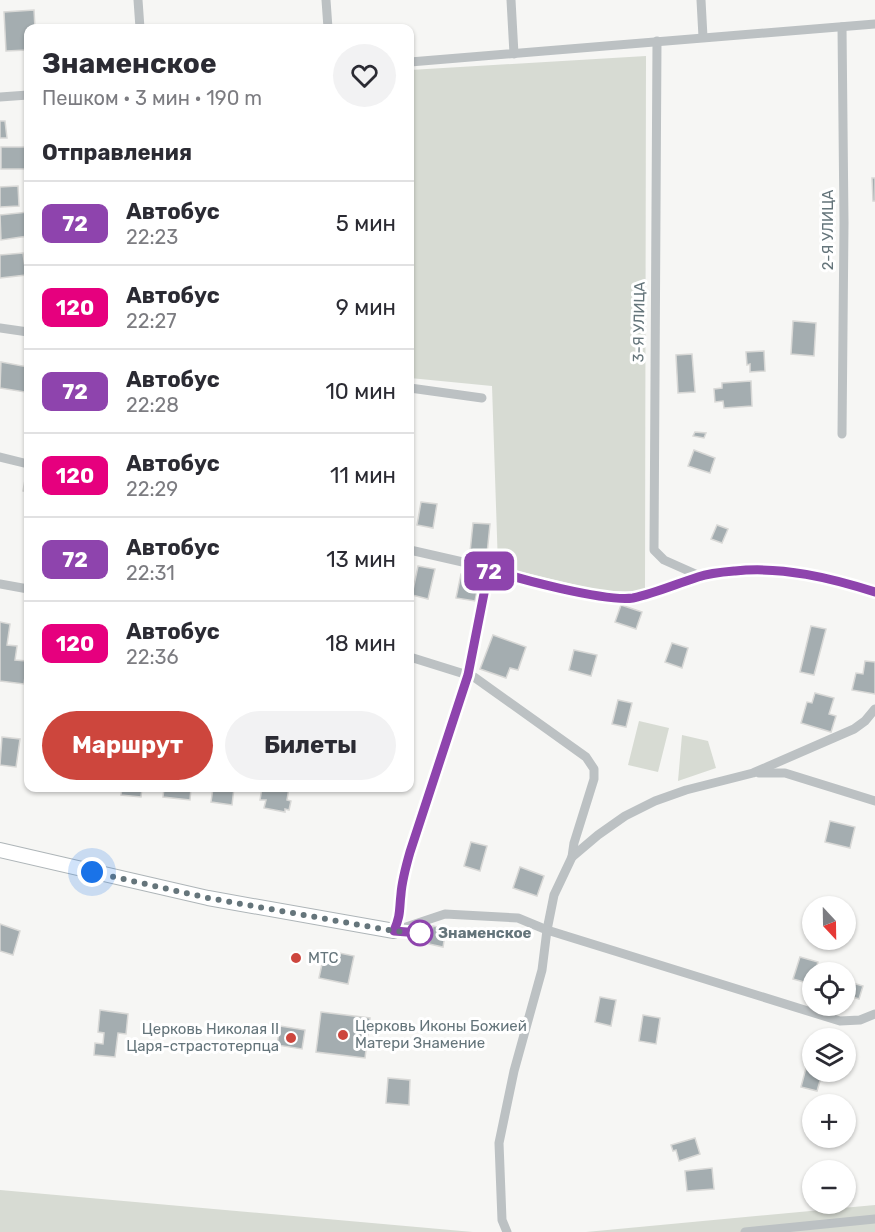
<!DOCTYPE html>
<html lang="ru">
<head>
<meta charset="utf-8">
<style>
	:root { --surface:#fff; --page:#f2f2f3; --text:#2b2b33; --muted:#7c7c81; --line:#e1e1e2; --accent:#cd463d }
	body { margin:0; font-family:Rubik,sans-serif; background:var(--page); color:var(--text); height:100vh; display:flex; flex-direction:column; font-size:22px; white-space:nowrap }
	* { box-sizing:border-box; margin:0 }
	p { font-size:20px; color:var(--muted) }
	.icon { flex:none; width:33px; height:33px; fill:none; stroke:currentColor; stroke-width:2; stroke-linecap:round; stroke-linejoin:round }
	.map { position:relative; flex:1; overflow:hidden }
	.details { position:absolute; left:24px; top:24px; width:390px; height:768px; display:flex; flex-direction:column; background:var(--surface); border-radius:12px; box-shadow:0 2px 4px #0004 }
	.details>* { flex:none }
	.badge { padding:0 12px; border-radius:9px; font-size:21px; line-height:39px }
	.needle { width:39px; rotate:158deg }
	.buttons { position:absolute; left:802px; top:896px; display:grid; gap:12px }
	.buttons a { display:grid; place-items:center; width:54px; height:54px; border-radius:50%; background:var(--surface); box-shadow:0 2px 4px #0004; font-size:30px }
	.you { position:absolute; width:30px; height:30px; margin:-15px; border:4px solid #fff; border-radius:50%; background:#1a73e8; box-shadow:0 0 0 9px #1a73e833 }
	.map>.badge { position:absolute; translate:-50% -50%; box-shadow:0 0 0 3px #fff }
	h2 { padding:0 18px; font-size:22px; line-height:54px }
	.round { display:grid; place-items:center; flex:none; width:63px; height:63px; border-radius:32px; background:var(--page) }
	.headline { display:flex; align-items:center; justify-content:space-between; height:102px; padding:0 18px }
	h1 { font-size:28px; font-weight:700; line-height:45px }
	.action { display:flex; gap:12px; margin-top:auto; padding:12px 18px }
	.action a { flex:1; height:69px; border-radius:36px; background:var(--accent); color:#fff; font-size:24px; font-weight:700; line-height:69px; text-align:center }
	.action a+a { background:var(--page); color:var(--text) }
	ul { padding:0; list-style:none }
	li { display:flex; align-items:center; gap:18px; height:84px; padding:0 18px; border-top:2px solid var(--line) }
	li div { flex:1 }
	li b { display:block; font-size:22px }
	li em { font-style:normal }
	li .badge { min-width:66px; font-weight:700; text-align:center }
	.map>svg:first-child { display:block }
</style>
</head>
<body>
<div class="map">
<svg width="875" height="1232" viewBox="0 0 875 1232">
	<rect width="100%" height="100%" fill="#f6f6f4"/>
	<!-- green -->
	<g fill="#d7dbd3">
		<path d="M646,56l-1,536 -44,-1 -103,-25 -6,-180 -82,-8v-308z"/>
		<path d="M639,721l30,7 -11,44 -30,-7z"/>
		<path d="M682,735l26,6 8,27 -38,13z"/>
		<path d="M0,1190l473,42h-473z"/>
		<path d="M875,1205v27h-289z"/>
	</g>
	<!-- building -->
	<g fill="#a4adb0" stroke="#d8d8d6" stroke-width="1.5">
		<path d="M34,10l1,18h-7v22l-22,1 -2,-39z"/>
		<path d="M0,121h5l2,17h-7z"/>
		<rect x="1" y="147" width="27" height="22"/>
		<path d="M872,178h3v23h-2z"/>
		<path d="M18,186l1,20 -19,1v-20z"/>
		<path d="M28,212v24l-27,4 -1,-25z"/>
		<path d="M23,253l3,22 -26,3v-23z"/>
		<path d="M793,321l23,2 -2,33 -23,-2z"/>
		<path d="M764,351l1,20 -15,1v-8l-3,1 -1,-13z"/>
		<path d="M692,354l3,38 -17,1 -2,-38z"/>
		<path d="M1,362l27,5 -3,25 -25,-4z"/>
		<path d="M751,381l1,25 -28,2 -1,-7 -8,1 -1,-13 8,-1v-5z"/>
		<path d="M695,432l11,1 -2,5 -11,-2z"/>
		<path d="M694,450l21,8 -5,15 -22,-7z"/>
		<path d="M25,480l3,1v19l-2,-1 2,-7 -5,-1z"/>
		<path d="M421,502l16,2 -4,24 -16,-3z"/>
		<path d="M473,523l17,1 -3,30 -17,-2z"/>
		<path d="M717,525l11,4 -6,14 -11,-4z"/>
		<path d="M418,566l17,3 -7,30 -16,-4z"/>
		<path d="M461,574l19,3 -5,24 -19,-3z"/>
		<path d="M621,605l21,7 -6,17 -21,-7z"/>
		<path d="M0,622l10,2 -3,21 10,1 -2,14 12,1 -3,23 -24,-3z"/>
		<path d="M811,626l15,3 -12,46 -14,-3z"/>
		<path d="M493,635l33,12 -8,23 -8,-2 -4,10 -26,-9z"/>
		<path d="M672,643l16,5 -6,20 -17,-6z"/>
		<path d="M574,650l23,5 -6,21 -22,-6z"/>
		<path d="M865,661l10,1v32l-23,-4 4,-17 7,1z"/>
		<path d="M815,693l19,5 -5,16 7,2 -5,16 -30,-9 6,-21 5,1z"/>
		<path d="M618,700l14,3 -6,24 -14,-3z"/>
		<path d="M2,737l18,2 -4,28 -16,-2z"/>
		<path d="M122,788h20l-1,9 -20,-2z"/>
		<path d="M164,788h27l-1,12 -27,-3z"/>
		<path d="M213,788h21l-2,17 -21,-3z"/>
		<path d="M262,788h27l-2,12 4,1 -2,9 -4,-1v3l-21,-4 2,-8h-6z"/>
		<path d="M830,821l25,6 -5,21 -25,-6z"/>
		<path d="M471,842l16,4 -7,25 -16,-5z"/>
		<path d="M520,867l24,9 -7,20 -24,-8z"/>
		<path d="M0,924l20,7 -7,24 -13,-4z"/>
		<path d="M433,926l13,3 -3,18 -14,-3z"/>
		<path d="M325,950l29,6 -6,28 -29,-6z"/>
		<path d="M800,957l18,5 -3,10h-2l-2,12 -18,-5z"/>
		<path d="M846,981l17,5 -4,13 -13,-4z"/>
		<path d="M600,997l16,3 -5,26 -16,-4z"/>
		<path d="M100,1010l28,4 -2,20 -8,-1 -3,24 -21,-2 1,-12 8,1 1,-11 -6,-1z"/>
		<path d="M321,1012l49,6 -5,40 -49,-6z"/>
		<path d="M643,1015l17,3 -4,26 -17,-3z"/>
		<path d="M280,1026l25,4 -3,19 -25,-4z"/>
		<path d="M811,1049h2v22h10l-6,20 -16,-4z"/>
		<path d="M388,1078l22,2 -1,25 -23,-2z"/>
		<path d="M695,1138l5,16 -21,7 -3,-11 -3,1 -2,-6z"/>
		<path d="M712,1168l2,21 -27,2 -2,-20z"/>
	</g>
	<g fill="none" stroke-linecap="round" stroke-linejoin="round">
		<!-- secondary casing -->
		<g stroke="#aeb5b8" stroke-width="16">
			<path id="secondary" d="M0,850l208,48 186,33"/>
		</g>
		<!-- street -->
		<g stroke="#bcc1c3" stroke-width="9">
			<path d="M138,0l2,28"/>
			<path d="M326,0l2,28"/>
			<path d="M511,0l3,54"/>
			<path d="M701,0l2,37"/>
			<path d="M842,27l2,196 -2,211"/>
			<path d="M657,41l-3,509 10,10 36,16"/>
			<path d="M410,62l465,-38"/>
			<path d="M0,97l28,-2"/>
			<path d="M0,328l28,4"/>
			<path d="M410,388l72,10"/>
			<path d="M0,457l28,7"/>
			<path d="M410,550l79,18 18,8 106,22h18l43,-12 26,-10 37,-5h38l60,9 40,12"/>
			<path d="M0,584l28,5"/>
			<path d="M410,657l64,20 112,80 8,12v10l-20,64 -2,14"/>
			<path d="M875,709l-10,12 -11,8 -101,44 -67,17 -31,11 -30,15 -27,19 -26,22 -18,38 -7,35 293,91 20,-1 15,-6"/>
			<path d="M759,773h26l90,28"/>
			<path d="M394,931l51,-17 73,4 29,12 -5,40 -28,101 -15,72 3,77 5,12"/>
			<path d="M394,931c7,-17 5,-20 7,-37 1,-14 5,-28 9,-42l58,-177 21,-107"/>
			<path d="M400,931l20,2"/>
			<path d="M745,1232l130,-13"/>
		</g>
		<!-- secondary -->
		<use href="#secondary" stroke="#fff" stroke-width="14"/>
	</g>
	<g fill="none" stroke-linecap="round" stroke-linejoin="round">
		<!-- line casing -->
		<g stroke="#fff" stroke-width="14">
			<path id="line" d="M420,933l-26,-2c7,-17 5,-20 7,-37 1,-14 5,-28 9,-42l58,-177 21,-107c26,11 118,34 144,30 23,-5 43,-14 65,-21 12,-4 25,-5 37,-6 47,-5 96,7 140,21"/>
		</g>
		<!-- line -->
		<use href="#line" stroke="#8e44ad" stroke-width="9"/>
		<!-- walk -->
		<path stroke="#65757b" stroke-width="6" stroke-dasharray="0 10.8" d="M92,872l116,26 186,33 26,2"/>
	</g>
	<!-- markers -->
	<circle fill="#fff" stroke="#8e44ad" stroke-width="3" cx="420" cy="933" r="12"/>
	<g fill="#cd463d" stroke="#fff" stroke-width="2">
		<circle cx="296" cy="958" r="6"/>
		<circle cx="343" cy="1035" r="6"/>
		<circle cx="291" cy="1038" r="6"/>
	</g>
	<g text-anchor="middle" stroke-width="6" stroke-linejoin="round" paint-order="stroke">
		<!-- street labels -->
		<g font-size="15" fill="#65757b" stroke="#fff">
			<text transform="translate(828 230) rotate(-90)" y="5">2-Я УЛИЦА</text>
			<text transform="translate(639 322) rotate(-89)" y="5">3-Я УЛИЦА</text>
		</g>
		<!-- stop labels -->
		<g font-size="15" font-weight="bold" fill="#65757b" stroke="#fff" text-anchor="start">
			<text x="438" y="938">Знаменское</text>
		</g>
		<!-- poi labels -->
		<g font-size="15" fill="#65757b" stroke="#fff" text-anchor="start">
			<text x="308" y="963">МТС</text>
			<text x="355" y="1031">Церковь Иконы Божией<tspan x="355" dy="17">Матери Знамение</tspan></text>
			<text x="279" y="1034" text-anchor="end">Церковь Николая II<tspan x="279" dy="17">Царя-страстотерпца</tspan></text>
		</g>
	</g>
</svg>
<div class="buttons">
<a><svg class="needle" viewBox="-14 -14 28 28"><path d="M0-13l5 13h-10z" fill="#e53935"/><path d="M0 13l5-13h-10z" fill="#7c7c81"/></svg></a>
<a><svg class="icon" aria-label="locate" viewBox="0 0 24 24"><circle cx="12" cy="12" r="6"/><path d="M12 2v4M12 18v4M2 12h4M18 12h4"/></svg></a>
<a><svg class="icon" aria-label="layers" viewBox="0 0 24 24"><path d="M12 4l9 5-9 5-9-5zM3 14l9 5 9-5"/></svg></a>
<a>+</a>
<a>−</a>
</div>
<div class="you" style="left:92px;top:872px"></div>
<b class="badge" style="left:489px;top:571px;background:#8e44ad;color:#fff">72</b>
<section class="details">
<div class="headline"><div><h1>Знаменское</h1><p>Пешком · 3 мин · 190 m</p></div><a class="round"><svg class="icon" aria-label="heart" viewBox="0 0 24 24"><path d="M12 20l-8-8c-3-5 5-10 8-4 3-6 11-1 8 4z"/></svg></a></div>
<h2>Отправления</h2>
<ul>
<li><span class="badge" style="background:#8e44ad;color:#fff">72</span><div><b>Автобус</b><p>22:23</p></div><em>5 мин</em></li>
<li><span class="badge" style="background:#e6007e;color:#fff">120</span><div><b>Автобус</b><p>22:27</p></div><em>9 мин</em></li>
<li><span class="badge" style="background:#8e44ad;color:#fff">72</span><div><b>Автобус</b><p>22:28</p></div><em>10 мин</em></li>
<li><span class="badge" style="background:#e6007e;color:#fff">120</span><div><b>Автобус</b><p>22:29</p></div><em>11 мин</em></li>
<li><span class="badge" style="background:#8e44ad;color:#fff">72</span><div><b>Автобус</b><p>22:31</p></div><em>13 мин</em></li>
<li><span class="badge" style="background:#e6007e;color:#fff">120</span><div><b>Автобус</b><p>22:36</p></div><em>18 мин</em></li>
</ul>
<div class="action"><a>Маршрут</a><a>Билеты</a></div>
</section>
</div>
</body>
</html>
